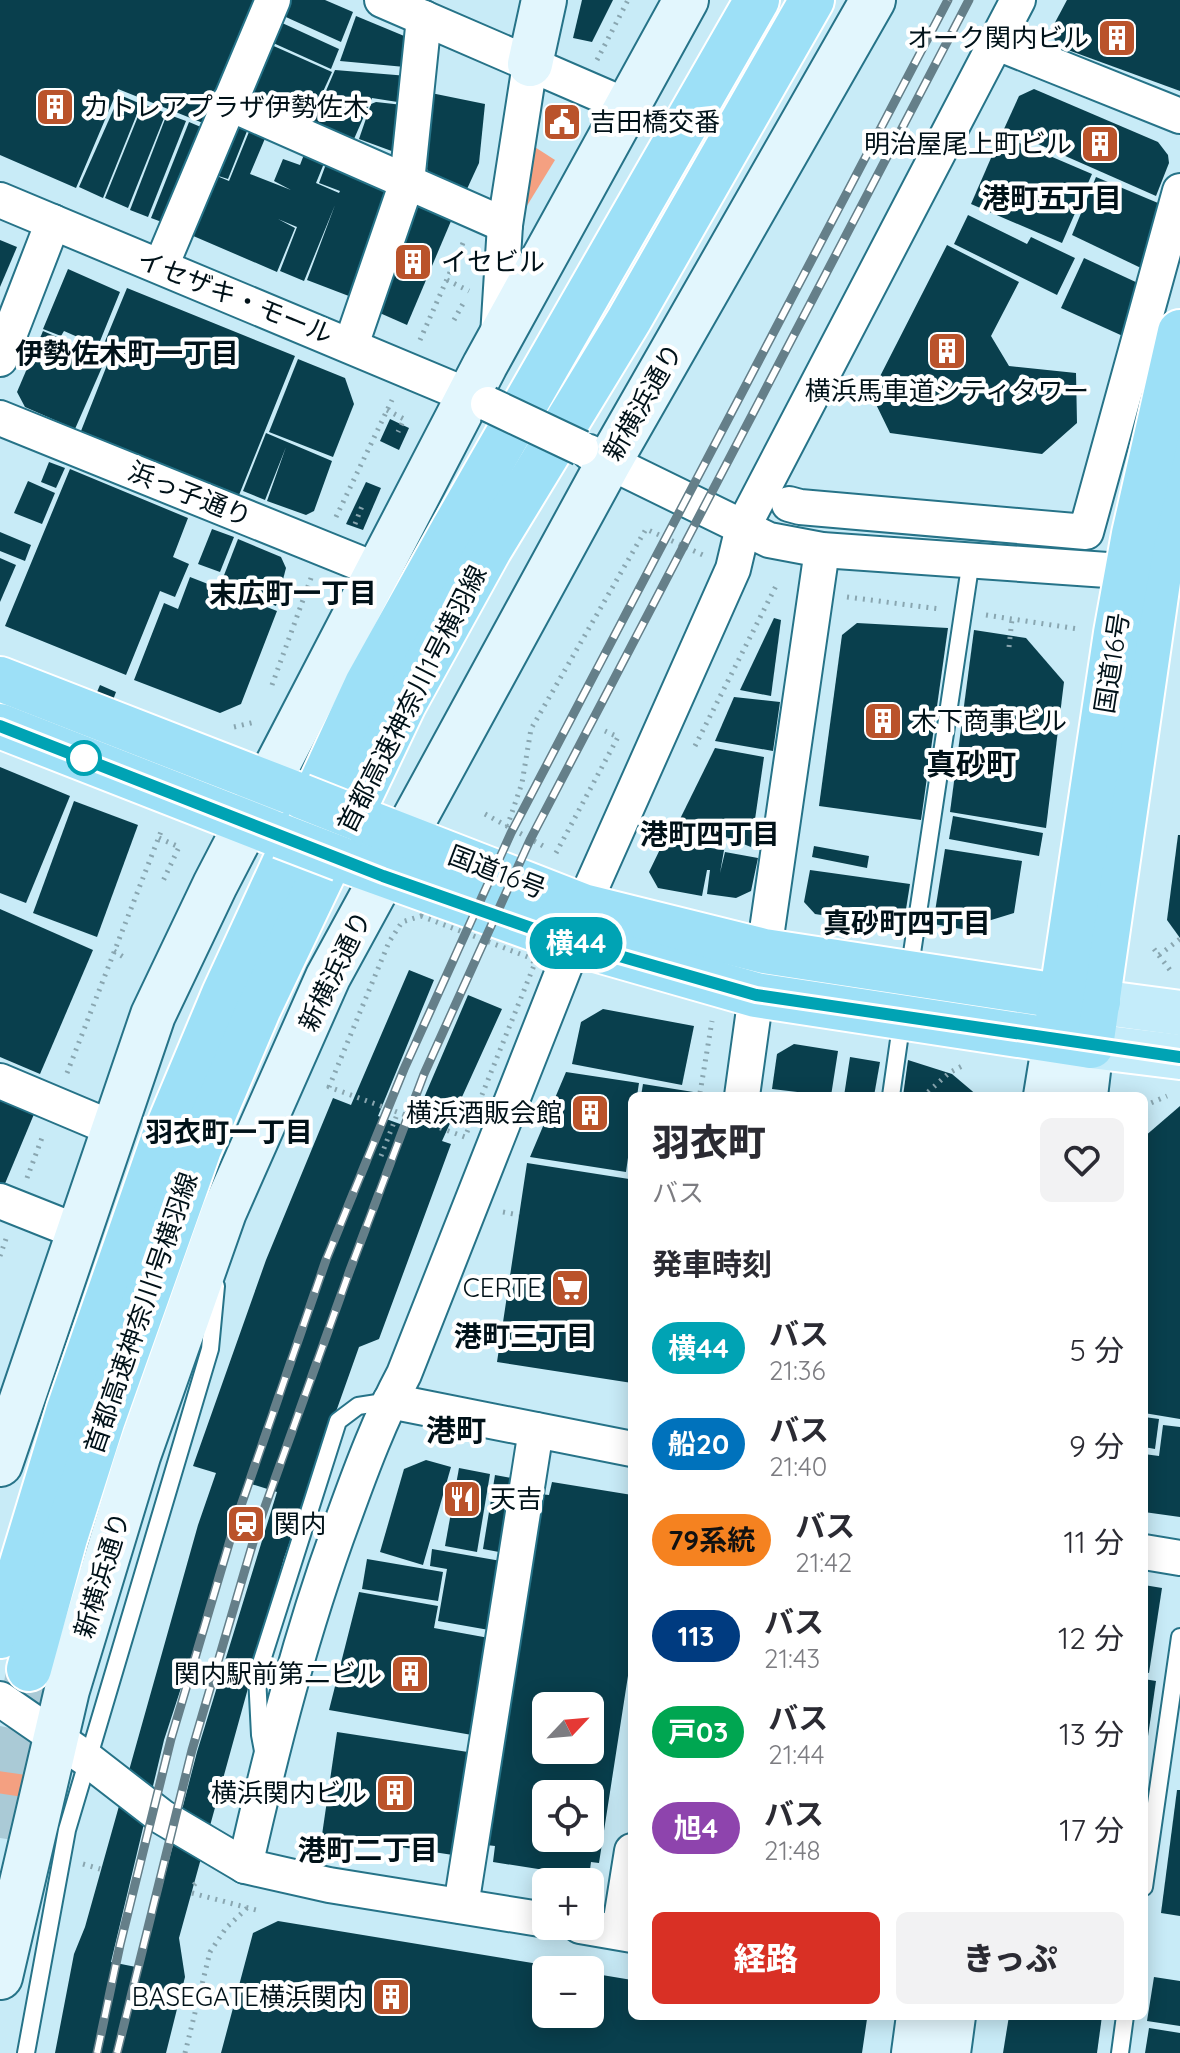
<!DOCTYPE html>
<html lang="ja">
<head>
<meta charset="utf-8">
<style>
	:root { --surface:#fff; --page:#f2f2f3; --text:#2b2b33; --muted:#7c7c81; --accent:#d93025 }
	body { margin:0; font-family:Quicksand,"Noto Sans JP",sans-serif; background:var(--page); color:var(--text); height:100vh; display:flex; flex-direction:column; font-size:30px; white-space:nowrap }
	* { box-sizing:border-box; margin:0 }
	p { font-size:26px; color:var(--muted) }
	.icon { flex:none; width:44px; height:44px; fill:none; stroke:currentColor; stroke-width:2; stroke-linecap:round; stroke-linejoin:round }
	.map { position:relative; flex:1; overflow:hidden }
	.side { position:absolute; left:628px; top:1092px; width:520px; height:928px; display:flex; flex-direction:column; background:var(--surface); border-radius:12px; box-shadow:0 4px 20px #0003 }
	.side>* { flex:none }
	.badge { padding:0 16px; border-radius:26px; font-size:28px; line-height:52px }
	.needle { width:52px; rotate:64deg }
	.controls { position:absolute; left:532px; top:1692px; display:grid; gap:16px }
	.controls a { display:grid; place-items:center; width:72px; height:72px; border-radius:12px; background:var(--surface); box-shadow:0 4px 20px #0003; font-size:40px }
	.map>.badge { position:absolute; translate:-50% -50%; box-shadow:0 0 0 4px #fff }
	h2 { padding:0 24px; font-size:30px; line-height:72px }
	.round { display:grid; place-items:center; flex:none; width:84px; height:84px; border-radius:12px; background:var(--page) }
	.summary { display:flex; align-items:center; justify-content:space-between; height:136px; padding:0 24px }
	h1 { font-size:38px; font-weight:800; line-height:60px }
	.action { display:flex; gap:16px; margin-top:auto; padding:16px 24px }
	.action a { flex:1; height:92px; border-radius:12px; background:var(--accent); color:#fff; font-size:32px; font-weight:800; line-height:92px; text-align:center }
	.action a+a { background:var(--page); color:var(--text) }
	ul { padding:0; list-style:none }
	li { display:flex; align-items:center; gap:24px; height:96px; padding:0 24px }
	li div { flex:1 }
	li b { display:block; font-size:30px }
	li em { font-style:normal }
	li .badge { min-width:88px; font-weight:700; text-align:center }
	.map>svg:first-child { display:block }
</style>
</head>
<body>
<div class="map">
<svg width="1180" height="2053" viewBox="0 0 1180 2053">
	<rect width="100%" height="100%" fill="#c8ebf7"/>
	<!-- green -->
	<g fill="#f4a081">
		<path d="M527,142l28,18 -30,49z"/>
		<path d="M0,1727l30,31 -10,50 -20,-12z"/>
	</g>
	<!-- building -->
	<g fill="#093f4d" fill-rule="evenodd">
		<path d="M0,0h261l-53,125 -90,-36 -42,99 -76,-33z"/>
		<path d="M282,0h43l28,12 -12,30 -64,-29z"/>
		<path d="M582,0h31l-21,42 -19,-4z"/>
		<path d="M1067,0h113v91l-123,-45 -6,-16z"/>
		<path d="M356,16l53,22 -4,29 -65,-6z"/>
		<path d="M280,22l59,27 -8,20 -60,-27z"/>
		<path d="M267,43l65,29 -22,48 -64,-29z"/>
		<path d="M335,70l73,6 -4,27 -32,-5 -18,41 -41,-18z"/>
		<path d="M1034,89l124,53 10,13 1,8 -13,33 -152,-67 15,-33z"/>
		<path d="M431,93l54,11 -6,59 -12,26 -36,-12 -4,-8z"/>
		<path d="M120,95l21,9 -38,94 -24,-11z"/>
		<path d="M376,102l27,3 -6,48 -38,-14 12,-35z"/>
		<path d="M143,104l23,9 -38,95 -23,-10z"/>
		<path d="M561,105l16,9 -13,24 -17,-9z"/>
		<path d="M167,114l19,7 -38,96 -18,-7z"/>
		<path d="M229,119l22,2 -23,58 -16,-5 17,7 24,-59 16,7 -19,45 41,16 -17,-9 9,-22 17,6 8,-21 19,12 -11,27 23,10 1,-2 -21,-8 10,-27 68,26 -43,116 -47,-18 28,-75 -31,76 -24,-10 17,-44 -19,-8 17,9 -18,44 -93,-40z"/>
		<path d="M189,122l19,8 -38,95 -19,-7z"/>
		<path d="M1001,135l91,39 -30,69 -91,-39z"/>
		<path d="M1096,177l62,26 -17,65 -69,-33z"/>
		<path d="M420,199l34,15 -47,111 -34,-15z"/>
		<path d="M968,215l59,29 4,-7 44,21 -18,37 -103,-51z"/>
		<path d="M0,240l17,7 -17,40z"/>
		<path d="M947,245l72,37 -28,54 18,30 67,7 1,50 -35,31 -152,-21 -19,-39z"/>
		<path d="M1084,258l56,26 -15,53 -64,-29z"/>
		<path d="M68,269l52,23 -22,54 -34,-15 -3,5 -18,-7z"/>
		<path d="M127,288l168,68 -56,139 -158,-64 30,-76 -10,-4z"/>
		<path d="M43,331l63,27 -31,71 -50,-22 -8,-15z"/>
		<path d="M298,359l47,19 9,26 -21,53 -64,-25z"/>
		<path d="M390,419l19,9 -10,22 -19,-9z"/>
		<path d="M266,433l66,28 -18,50 -8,4 -39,-14 19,-54 -21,53 -22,-9z"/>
		<path d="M49,462l16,6 -9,20 -15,-6z"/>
		<path d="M70,469l118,49 -15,39 16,7 -14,33 -15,-6 -34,84 -121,-49z"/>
		<path d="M28,481l27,12 -13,31 -28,-11z"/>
		<path d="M366,482l15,6 -18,42 -17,-6z"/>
		<path d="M212,529l22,8 -14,35 -22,-8z"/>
		<path d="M0,532l31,13 -6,16 -25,-10z"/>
		<path d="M238,539l43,18 5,11 -10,38 -55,-23z"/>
		<path d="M0,558l16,7 -16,37z"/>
		<path d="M190,577l87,34 -36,93 -21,9 -86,-33 30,-77 14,6z"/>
		<path d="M774,618l7,2 -10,76 -31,-6z"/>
		<path d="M857,623l91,5 -27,192 -102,-14 23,-171z"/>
		<path d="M974,630l52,8 38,44 -18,146 -96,-16z"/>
		<path d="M100,685l16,7 -3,8 -16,-8z"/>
		<path d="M734,697l46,5 -7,49 -58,-10z"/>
		<path d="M715,748l49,9 -13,90 -71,-28z"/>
		<path d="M0,767l70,29 -44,107 -26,-10z"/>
		<path d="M74,801l64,24 -41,112 -64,-24z"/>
		<path d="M953,816l90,17 -4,23 -90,-17z"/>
		<path d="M1178,835h2v103l-13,-18z"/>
		<path d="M664,841l60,9 -4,23 5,-21 33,6 -7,33 -15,7 -29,-4 3,-24h-3l-5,26 -44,-8 -9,-16z"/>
		<path d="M814,846l55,10 -2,12 -55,-11z"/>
		<path d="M945,849l77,12 -8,52 -52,16 -29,-5z"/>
		<path d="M810,870l100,14 -7,44 -88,-14 -11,-12z"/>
		<path d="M0,909l93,41 -53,124 -40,-17z"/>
		<path d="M409,970l25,10 -56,136 33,12 57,-133 34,14 -60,132 9,3 -72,195 -20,8 -75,211 -105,380 6,39 -19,76h-111l19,-99 11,-27 113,-402 18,-52 -23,-7 73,-206 67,-162 18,7zM248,1483l29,9 -80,260 -56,216 -30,-6 53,-222z"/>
		<path d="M603,1009l91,17 -12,59 -110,-21 9,-42z"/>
		<path d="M794,1044l44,7 -7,45 -59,-7 5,-35z"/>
		<path d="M850,1057l30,5 -6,34h-30z"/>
		<path d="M908,1060l44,14 26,22h-75z"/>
		<path d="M566,1072l73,11 -2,13h-5v33l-6,43 -96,-15z"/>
		<path d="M643,1084l63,10 -1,2h-64z"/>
		<path d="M0,1091l37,16 -33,79 -4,-2z"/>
		<path d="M1180,1106v313l-36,-6v-276z"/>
		<path d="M527,1163l102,16 3,-10v214l-135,-21z"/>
		<path d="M1144,1417l15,2 -4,30 -11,-2z"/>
		<path d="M1163,1425l17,2v90l-36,-5v-58l15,2z"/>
		<path d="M426,1460l25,7 -28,98 -43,-13 24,-83z"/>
		<path d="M459,1468l31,6 -13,78 -32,-6z"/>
		<path d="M495,1475l17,3 -13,74 -16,-3z"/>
		<path d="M552,1482l80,13v155l-33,213 -8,-1 -2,15 -96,-15 2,-16 -9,-1 54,-351 9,1zM546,1706h44v44h-44zM546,1794h44v44h-44z"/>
		<path d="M432,1549l69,12 -12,69 -51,-9 9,-52 -17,-3z"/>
		<path d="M367,1559l76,13 -5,29 -76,-12z"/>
		<path d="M1144,1585l18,3 -13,85 -5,-1z"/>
		<path d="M359,1592l79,14 -4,22 55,10 -17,97 -143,-25z"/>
		<path d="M1144,1679l12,2 -10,69h-2z"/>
		<path d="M337,1732l131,20 -15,103 -131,-20z"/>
		<path d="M1177,1790h3v126l-19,-3z"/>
		<path d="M278,1921l285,47 -17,2v44h44v-41l42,7v36h219l16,3 -5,34h-641l32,-120z"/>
		<path d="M1154,1977l26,4v45l-33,-5z"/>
		<path d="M1009,2016h93l-5,37h-94z"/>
		<path d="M1149,2028l31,5v20h-35z"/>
	</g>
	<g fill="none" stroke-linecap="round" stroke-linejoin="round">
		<!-- highway-tunnel -->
		<path stroke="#aacad6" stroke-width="44" stroke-dasharray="44 22" stroke-linecap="butt" d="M0,1838l13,-89 16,-80"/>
		<!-- lane casing -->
		<g stroke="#267388" stroke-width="20">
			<g id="lane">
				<path d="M909,973l62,-413"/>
				<path d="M891,1096l11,-77"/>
				<path d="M263,1751l-3,-16 -3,-59 81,-255 20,-15 32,-5"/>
				<path d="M1144,1887l36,-250"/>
				<path d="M26,2053l41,-223 143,-481 6,-63"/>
				<path d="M1120,2053l5,-37"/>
			</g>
		</g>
		<!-- street casing -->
		<g stroke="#267388" stroke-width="38">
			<g id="street">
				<path d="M382,0l245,106"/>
				<path d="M995,42l185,74"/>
				<path d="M228,103l277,122"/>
				<path d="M0,200l488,204"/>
				<path d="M161,266l112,-266"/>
				<path d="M498,336l7,-111 25,-161"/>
				<path d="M351,345l56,-163 17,-164"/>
				<path d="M0,359l53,-137"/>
				<path d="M0,418l379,153"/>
				<path d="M589,452l180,88 53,10 328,23"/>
				<path d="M789,504l11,3 286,25 94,-341"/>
				<path d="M583,906l150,-337 10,-42 275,-527"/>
				<path d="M764,951l58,-401"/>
				<path d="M0,1081l114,48"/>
				<path d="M742,1096l14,-101"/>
				<path d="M0,1201l78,31"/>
				<path d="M390,1401l242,48"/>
				<path d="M1144,1552l36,6"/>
				<path d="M0,1699l87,60 75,58 83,49 84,19 217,35"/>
				<path d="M245,1866c27,-119 57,-237 100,-352 17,-47 35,-95 59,-140l170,-431"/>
				<path d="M461,1906l75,-476"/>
				<path d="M580,1926l52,9"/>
				<path d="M619,1932l13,-81"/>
			</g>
		</g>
		<!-- secondary casing -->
		<g stroke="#267388" stroke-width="48">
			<g id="secondary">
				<path d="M530,64l14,-64"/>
				<path d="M1046,1096l9,-55"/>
				<path d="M1085,1096l6,-50"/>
				<path d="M0,1464l153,-449 62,-130 270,-520 201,-365"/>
				<path d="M0,1977l67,-287 71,-234 86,-244 104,-235 281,-515 264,-462"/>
				<path d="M914,2053l5,-37"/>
				<path d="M948,2053l5,-37"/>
			</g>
		</g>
		<!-- primary casing -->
		<g stroke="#fff" stroke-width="48">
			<g id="primary">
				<path d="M1098,1002l82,11"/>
				<path d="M1091,1046l89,11"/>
			</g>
		</g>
		<!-- highway casing -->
		<g stroke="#fff" stroke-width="48">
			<g id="highway">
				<path d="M0,679l301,117"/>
				<path d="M0,726l281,110"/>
				<path d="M359,819l224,87 181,45 334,51"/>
				<path d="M341,859l233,84 182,52 335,51 74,-513 15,-86"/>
				<path d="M1057,1026l59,-393 18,-99 46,-202"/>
				<path d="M0,1636l69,-227 95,-272 60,-143 143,-310 87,-156 303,-528"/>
				<path d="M29,1669l36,-131 37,-116 97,-273 60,-141 145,-304 85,-154 140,-230 183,-320"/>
			</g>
		</g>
		<!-- path -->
		<g stroke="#89a6b0" stroke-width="5" stroke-dasharray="2 6" stroke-linecap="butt">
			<path d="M597,60l31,-60"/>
			<path d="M447,280l22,11"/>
			<path d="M454,320l11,-20"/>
			<path d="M420,340l43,-97"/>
			<path d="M387,410l17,9 -6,13"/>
			<path d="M336,517l56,-117"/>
			<path d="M355,524l7,-18"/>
			<path d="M847,597l93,12"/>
			<path d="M986,615l92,14"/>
			<path d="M1009,647l3,-28"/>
			<path d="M272,685l39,-107"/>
			<path d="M234,727l21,-5"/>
			<path d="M695,746l83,-164"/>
			<path d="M485,814l60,33"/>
			<path d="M507,827l15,-44 9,-54 115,-200 57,26"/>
			<path d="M159,838l20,9 -16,34"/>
			<path d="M556,853l62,-116 -13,-6"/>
			<path d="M421,916l107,41 7,6 -70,174 -136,-50 60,-145 13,-20z"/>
			<path d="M1154,949l19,25"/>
			<path d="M114,951l11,7"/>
			<path d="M1159,955l21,-16"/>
			<path d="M67,1073l95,-244"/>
			<path d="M928,1092l21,-19 13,-7"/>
			<path d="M700,1093l12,-72"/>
			<path d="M1144,1106l23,-10"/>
			<path d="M381,1156l17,-44"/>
			<path d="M27,1178l16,-43"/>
			<path d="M503,1212l16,3"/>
			<path d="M0,1256l7,-20"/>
			<path d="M83,1864l17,5"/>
			<path d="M194,1885l5,-6"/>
			<path d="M192,1893l68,18"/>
			<path d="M185,2053l25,-101 16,-24 21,-20"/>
		</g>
		<!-- lane -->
		<use href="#lane" stroke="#fff" stroke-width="16"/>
		<!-- street -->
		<use href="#street" stroke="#fff" stroke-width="34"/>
		<!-- secondary -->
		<use href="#secondary" stroke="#e2f6fd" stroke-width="44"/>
		<!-- primary -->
		<use href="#primary" stroke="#c4ecfa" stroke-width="44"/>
		<!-- highway -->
		<use href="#highway" stroke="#9de0f7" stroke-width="44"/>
		<!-- rail casing -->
		<g stroke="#657f89" stroke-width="9">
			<g id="rail">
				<path d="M97,2053l23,-108 51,-206 65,-219 90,-260 78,-191 107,-236 437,-833"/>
				<path d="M117,2053l75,-303 65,-221 93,-259 74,-196 106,-234 439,-840"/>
			</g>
		</g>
		<!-- rail -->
		<use href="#rail" stroke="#fff" stroke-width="6" stroke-dasharray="18" stroke-linecap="butt"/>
		<!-- street-bridge casing -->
		<g stroke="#267388" stroke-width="38" stroke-linecap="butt">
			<path id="street-bridge" d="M488,404l93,44"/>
		</g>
		<!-- highway-bridge casing -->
		<g stroke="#fff" stroke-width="48" stroke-linecap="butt">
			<g id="highway-bridge">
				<path d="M301,796l58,23"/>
				<path d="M281,836l60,23"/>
			</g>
		</g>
		<!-- street-bridge -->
		<use href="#street-bridge" stroke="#fff" stroke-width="34"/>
		<!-- highway-bridge -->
		<use href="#highway-bridge" stroke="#9de0f7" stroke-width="44"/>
	</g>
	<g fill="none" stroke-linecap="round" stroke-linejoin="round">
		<!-- line casing -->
		<g stroke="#fff" stroke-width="18">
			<path id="line" d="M0,726l383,150 191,67 182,52 424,62"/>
		</g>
		<!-- line -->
		<use href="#line" stroke="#00a3b4" stroke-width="12"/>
	</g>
	<!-- icons -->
	<defs>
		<g id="building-square" transform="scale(2)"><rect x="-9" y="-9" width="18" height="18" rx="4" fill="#ba532b" stroke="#fff"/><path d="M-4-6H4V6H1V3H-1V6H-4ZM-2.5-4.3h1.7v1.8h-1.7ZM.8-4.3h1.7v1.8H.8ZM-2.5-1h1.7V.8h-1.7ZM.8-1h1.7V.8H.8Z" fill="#fff"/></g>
		<g id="civic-square" transform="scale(2)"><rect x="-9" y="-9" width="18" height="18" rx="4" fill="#ba532b" stroke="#fff"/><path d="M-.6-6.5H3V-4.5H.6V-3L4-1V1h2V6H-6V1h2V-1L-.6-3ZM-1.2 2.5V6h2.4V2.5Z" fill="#fff"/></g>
		<g id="supermarket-square" transform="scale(2)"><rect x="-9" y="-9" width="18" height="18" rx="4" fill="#ba532b" stroke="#fff"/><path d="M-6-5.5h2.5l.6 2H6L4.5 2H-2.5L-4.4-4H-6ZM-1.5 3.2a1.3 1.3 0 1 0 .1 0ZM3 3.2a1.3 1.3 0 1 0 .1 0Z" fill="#fff"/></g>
		<g id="restaurant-square" transform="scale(2)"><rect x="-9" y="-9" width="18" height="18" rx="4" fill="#ba532b" stroke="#fff"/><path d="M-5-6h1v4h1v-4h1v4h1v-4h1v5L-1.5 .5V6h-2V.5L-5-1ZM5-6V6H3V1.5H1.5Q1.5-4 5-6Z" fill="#fff"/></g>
		<g id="station-square" transform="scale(2)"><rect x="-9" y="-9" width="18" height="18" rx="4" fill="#ba532b" stroke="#fff"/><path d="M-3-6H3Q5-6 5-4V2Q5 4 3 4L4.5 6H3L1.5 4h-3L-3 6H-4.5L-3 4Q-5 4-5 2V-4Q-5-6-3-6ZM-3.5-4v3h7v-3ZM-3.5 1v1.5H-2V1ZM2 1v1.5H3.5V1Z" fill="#fff"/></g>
	</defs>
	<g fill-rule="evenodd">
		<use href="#building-square" x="1117" y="38"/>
		<use href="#building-square" x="55" y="107"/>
		<use href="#civic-square" x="562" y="122"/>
		<use href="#building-square" x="1100" y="144"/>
		<use href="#building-square" x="413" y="262"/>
		<use href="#building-square" x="947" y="351"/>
		<use href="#building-square" x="883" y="721"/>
		<use href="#building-square" x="590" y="1113"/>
		<use href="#supermarket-square" x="570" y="1288"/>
		<use href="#restaurant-square" x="462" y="1499"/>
		<use href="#station-square" x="246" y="1524"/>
		<use href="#building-square" x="410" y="1674"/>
		<use href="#building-square" x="395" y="1793"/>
		<use href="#building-square" x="391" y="1997"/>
	</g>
	<!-- markers -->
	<circle fill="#fff" stroke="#00a3b4" stroke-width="4" cx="84" cy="758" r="16"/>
	<g text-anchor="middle" stroke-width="8" stroke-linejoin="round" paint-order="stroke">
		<!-- poi labels -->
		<g font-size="26" fill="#011219" stroke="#fff" text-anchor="end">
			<text x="1089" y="47">オーク関内ビル</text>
			<text x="83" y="116" text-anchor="start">カトレアプラザ伊勢佐木</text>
			<text x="590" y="131" text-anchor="start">吉田橋交番</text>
			<text x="1072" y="153">明治屋尾上町ビル</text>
			<text x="441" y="271" text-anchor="start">イセビル</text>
			<text x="947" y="400" text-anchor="middle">横浜馬車道シティタワー</text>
			<text x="911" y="730" text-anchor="start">木下商事ビル</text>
			<text x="562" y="1122">横浜酒販会館</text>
			<text x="542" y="1297">CERTE</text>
			<text x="490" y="1508" text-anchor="start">天吉</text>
			<text x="274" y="1533" text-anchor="start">関内</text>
			<text x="382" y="1683">関内駅前第二ビル</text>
			<text x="367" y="1802">横浜関内ビル</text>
			<text x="363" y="2006">BASEGATE横浜関内</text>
		</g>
		<!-- street labels -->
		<g font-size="26" fill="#011219" stroke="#fff">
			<text transform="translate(235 297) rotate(22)" y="9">イセザキ・モール</text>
			<text transform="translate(643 402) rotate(-60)" y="9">新横浜通り</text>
			<text transform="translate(190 494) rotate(22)" y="9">浜っ子通り</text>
			<text transform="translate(1112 663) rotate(-81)" y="9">国道16号</text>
			<text transform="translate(412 699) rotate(-63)" y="9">首都高速神奈川1号横羽線</text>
			<text transform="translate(497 872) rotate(21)" y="9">国道16号</text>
			<text transform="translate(335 971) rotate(-64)" y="9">新横浜通り</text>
			<text transform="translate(141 1313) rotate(-71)" y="9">首都高速神奈川1号横羽線</text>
			<text transform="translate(102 1575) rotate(-73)" y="9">新横浜通り</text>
		</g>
		<!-- neighbourhood labels -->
		<g font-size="28" font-weight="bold" fill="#011219" stroke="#fff">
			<text x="1052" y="208">港町五丁目</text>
			<text x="127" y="363">伊勢佐木町一丁目</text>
			<text x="293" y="603">末広町一丁目</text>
			<text x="710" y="844">港町四丁目</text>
			<text x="907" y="933">真砂町四丁目</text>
			<text x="229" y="1142">羽衣町一丁目</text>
			<text x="524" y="1346">港町三丁目</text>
			<text x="368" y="1860">港町二丁目</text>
		</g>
		<!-- quarter labels -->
		<g font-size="30" font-weight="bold" fill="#011219" stroke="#fff">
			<text x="971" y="775">真砂町</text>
			<text x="456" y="1441">港町</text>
		</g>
	</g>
</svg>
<div class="controls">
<a><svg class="needle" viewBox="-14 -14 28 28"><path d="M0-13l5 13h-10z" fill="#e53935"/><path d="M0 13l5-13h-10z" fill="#7c7c81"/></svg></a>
<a><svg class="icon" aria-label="locate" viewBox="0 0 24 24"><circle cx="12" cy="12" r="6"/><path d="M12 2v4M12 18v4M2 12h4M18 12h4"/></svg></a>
<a>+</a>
<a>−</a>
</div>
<b class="badge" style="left:576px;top:943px;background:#00a3b4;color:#fff">横44</b>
<section class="side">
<div class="summary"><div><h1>羽衣町</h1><p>バス</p></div><a class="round"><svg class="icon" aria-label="heart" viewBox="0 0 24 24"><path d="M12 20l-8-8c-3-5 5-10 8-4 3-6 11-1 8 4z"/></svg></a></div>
<h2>発車時刻</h2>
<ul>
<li><span class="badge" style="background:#00a3b4;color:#fff">横44</span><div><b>バス</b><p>21:36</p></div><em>5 分</em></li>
<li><span class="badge" style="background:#0072bc;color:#fff">船20</span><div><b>バス</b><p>21:40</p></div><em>9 分</em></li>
<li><span class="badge" style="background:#f58220;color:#111">79系統</span><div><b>バス</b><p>21:42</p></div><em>11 分</em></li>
<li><span class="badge" style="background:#003b80;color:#fff">113</span><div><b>バス</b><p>21:43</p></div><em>12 分</em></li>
<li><span class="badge" style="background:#00a651;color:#fff">戸03</span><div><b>バス</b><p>21:44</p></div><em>13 分</em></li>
<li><span class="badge" style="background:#8e44ad;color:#fff">旭4</span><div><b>バス</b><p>21:48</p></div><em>17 分</em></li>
</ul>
<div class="action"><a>経路</a><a>きっぷ</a></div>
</section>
</div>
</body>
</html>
